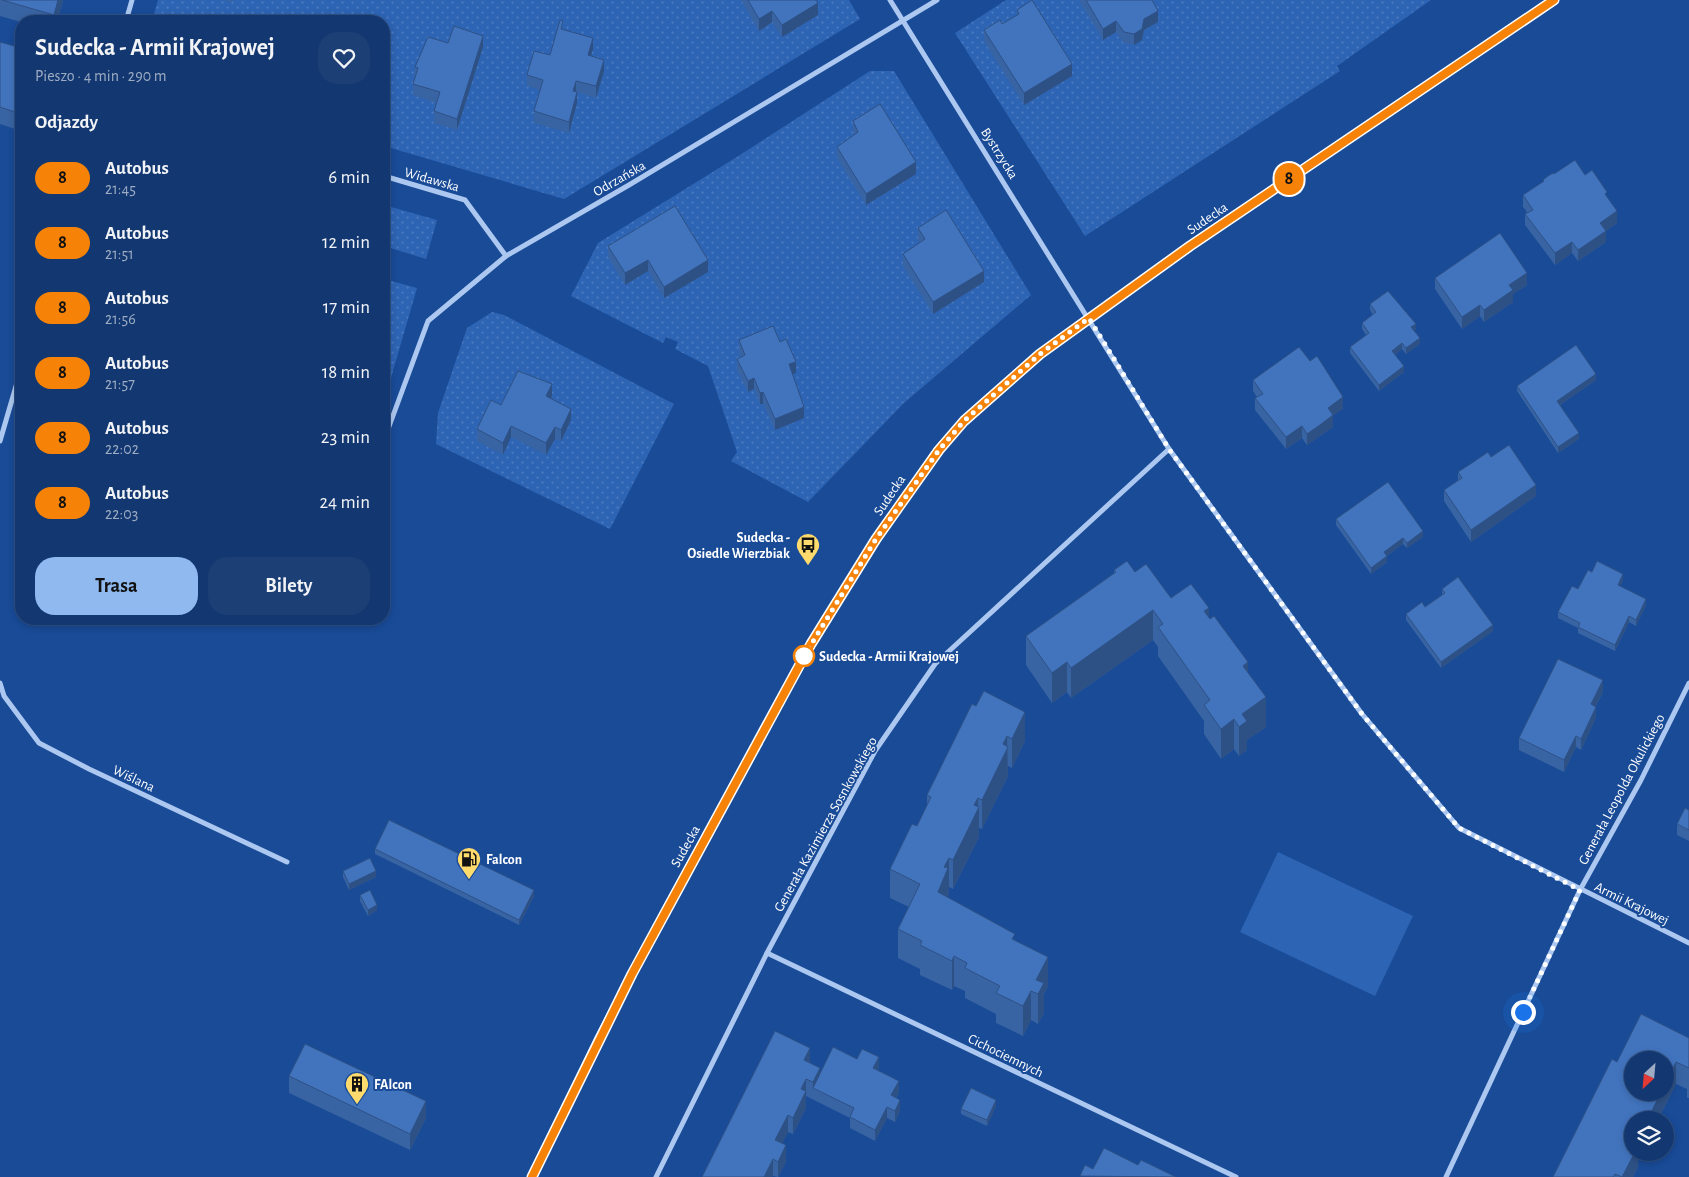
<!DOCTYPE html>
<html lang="pl">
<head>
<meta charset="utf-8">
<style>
	:root { --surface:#133871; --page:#1c3f76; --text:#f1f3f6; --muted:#9dacc3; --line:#325284; --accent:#90b9f0 }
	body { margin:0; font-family:"Alegreya Sans",sans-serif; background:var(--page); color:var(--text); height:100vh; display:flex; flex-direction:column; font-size:19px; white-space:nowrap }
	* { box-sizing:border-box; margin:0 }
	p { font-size:16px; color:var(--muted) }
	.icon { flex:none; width:28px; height:28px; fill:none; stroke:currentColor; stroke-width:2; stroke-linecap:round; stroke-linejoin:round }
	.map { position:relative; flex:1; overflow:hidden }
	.details { position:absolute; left:15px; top:15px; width:375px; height:610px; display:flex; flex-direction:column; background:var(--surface); border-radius:20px; box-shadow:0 2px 8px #0003,0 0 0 1px var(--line) }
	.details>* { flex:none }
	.badge { padding:0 10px; border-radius:16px; font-size:18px; line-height:32px }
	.needle { width:32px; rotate:206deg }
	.controls { position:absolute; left:1624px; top:1051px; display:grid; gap:10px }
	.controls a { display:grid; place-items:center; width:50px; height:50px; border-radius:50%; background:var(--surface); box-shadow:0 2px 8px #0003,0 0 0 1px var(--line); font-size:25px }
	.you { position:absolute; width:25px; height:25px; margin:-12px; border:4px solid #fff; border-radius:50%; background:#1a73e8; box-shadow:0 0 0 8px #1a73e833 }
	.map>.badge { position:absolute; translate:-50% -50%; box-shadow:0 0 0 2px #fff }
	h2 { padding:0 20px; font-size:19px; line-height:45px }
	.round { display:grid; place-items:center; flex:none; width:52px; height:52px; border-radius:20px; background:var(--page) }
	.summary { display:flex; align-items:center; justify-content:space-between; height:85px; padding:0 20px }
	h1 { font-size:24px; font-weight:700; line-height:38px }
	.action { display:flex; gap:10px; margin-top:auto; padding:10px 20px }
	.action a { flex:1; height:58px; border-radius:20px; background:var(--accent); color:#111; font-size:20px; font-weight:700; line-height:58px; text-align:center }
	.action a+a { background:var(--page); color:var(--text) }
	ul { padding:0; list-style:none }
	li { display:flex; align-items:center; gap:15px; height:65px; padding:0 20px }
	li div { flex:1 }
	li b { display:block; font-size:19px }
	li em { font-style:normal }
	li .badge { min-width:55px; font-weight:700; text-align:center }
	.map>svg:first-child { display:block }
</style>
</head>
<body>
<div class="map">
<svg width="1689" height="1177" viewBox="0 0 1689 1177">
	<defs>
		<pattern id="garden-dots" width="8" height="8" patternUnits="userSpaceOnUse" patternTransform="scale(1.25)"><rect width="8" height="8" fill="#2d64b4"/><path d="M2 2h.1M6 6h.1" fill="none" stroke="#4c7bbf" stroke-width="1.8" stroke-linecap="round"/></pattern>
	</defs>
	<rect width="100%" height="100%" fill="#194b97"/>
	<!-- garden -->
	<g fill="url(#garden-dots)">
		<path d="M158,0h691l11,19 -296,180 -180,-53v-125h-232z"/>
		<path d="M1006,0h425l-94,66 3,5 -255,165 -130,-203z"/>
		<path d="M870,71h24l137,224 -127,108 -96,99 -77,-41 6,-9 -29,-86 -33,-17 3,-7 -12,-5 -3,6 -92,-47 27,-53 142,-88z"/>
		<path d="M384,205l53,15 -11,39 -42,-13z"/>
		<path d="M384,279l33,9 -33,114z"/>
		<path d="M492,312l12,3 170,89 -64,125 -174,-85 2,-31 29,-85z"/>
	</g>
	<!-- pitch -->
	<path fill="#2d64b4" d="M1278,852l135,64 -38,80 -135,-64z"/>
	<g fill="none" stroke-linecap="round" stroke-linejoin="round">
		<!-- minor -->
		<g stroke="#acc8f0" stroke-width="5">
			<path d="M890,0l279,449 193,265 97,114 230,115"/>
			<path d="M126,21l6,-21"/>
			<path d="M384,176l81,24 41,56"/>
			<path d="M384,440l44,-119 78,-65 123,-71 308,-185"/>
			<path d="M0,441l21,-72"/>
			<path d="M0,683l4,13 35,47 50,26 198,93"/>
			<path d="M767,953l469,224"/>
			<path d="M656,1177l111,-224 108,-202 60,-87 234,-215"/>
			<path d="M1446,1177l134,-287 61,-110 48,-97"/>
		</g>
		<!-- tertiary -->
		<path stroke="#acc8f0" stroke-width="9" d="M532,1177l67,-139 67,-128 145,-266 65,-105 63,-90 25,-28 76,-67 150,-108 364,-246"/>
	</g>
	<!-- wall -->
	<g fill="#3964a3">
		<path d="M0,0h63v1l-6,20h-36v1l-21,-6z"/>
		<path d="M224,0h9l-1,2z"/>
		<path d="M741,0h75l2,15 -36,22 -10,-15 -13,9z"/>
		<path d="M1080,0h72l6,22 -14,8 -2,10 -8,5 -10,-2 -8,-11 -13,8 -23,-38z"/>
		<path d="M1017,10l55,66 -48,29 -40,-64v-11l18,-6 15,-9z"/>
		<path d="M563,30l30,19 -2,7 13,15 -8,27 -19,-6v11l-8,30 -35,-10v-12l6,-21 -13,-4v-11l23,-20z"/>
		<path d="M0,42l21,6v83l-21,-7z"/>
		<path d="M448,43l35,4 -26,83 -23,-7v-12l2,-8 -23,-8v-11l2,-7v-10z"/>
		<path d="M853,121l63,53 -50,31 -29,-47v-11l17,-12 -1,-3z"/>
		<path d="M1554,174l31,1 22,22 10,26 -11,8v11l-28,19 -6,-8 -17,12 -30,-40v-11l2,-2 -4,-5v-12l20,-13v-2z"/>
		<path d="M918,228l66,54 -51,32 -30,-48v-12l17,-12 -2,-3z"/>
		<path d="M608,246l100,26 -44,26 -16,-27 -23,14 -17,-28z"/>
		<path d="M1435,278l92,7 -14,9v8l-29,20 -4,-6 -18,13 -27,-40z"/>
		<path d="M1370,304l46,25 -2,1 6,14 -14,10 -4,-5 -7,6 9,17 -25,19 -29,-38v-6l16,-12 -4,-6v-6l11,-8 -3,-5z"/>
		<path d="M739,340l41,2 16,31 -3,1 11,44 -29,12 -12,-26h-3l-6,-15 -6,3 -11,-22v-11l4,-2 -2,-5z"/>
		<path d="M1253,380l90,29 -10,6v12l-26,18 -5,-7 -16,11 -31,-39v-12l2,-1 -4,-6z"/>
		<path d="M1596,380l-36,25 19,34 -21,14 -41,-62v-5z"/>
		<path d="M552,396l-1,2 20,22 -10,21 -6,-2 -9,16 -35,-18 -8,18 -26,-14v-12l24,-24z"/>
		<path d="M1491,457l45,39 -65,46 -27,-41v-11l14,-10v-8z"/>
		<path d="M1336,519l87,18 -16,11 -4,-4 -16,12v6l-16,12 -35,-49z"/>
		<path d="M1114,570l21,2 36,26 38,20 39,55 18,54 -19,13v10l-8,6 -5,-7 -13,10 -17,-25v-13l-46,-65v-9l-5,-7 -82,58 -4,-6 -15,11 -26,-38v-29l88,-63z"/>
		<path d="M1592,572l31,8 -3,6 26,19 -10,21 -7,-4 -14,29 -37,-18v-5l-20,-10v-6z"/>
		<path d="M1442,589l51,42 -52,37 -35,-48v-6l19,-7 17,-12z"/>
		<path d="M1603,692l-7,14v12l-15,32 -5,-3 -12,25 -45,-22v-12z"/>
		<path d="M972,704l53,37 -13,27 -4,-2v10l-26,53 -3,-1v9l-26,52 -4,-2 -1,11 67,42 33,46 -4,8v19l-6,11 -7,-4 -8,16 -27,-13v-9l-31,-16v-7l-11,-5 -2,4 -32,-15v-6l-22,-11v-29l11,-22 -19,-9v-29l27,-43 10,-19v-12z"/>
		<path d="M1689,810v31l-12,-6v-11z"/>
		<path d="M375,849l159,47 -15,29 -144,-71z"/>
		<path d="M343,871l33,6 -27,13 -6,-13z"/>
		<path d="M360,895l17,15 -9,6 -8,-15z"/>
		<path d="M1689,1038v60h-2v-9l-11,-5 -18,36h-26l6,32v15l-5,10h-80l64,-115z"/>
		<path d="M857,1059l22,9 -1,2 21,22 -3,6 4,13 -5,11 -8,-4 -12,23 -25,-13v-10l-44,-22v12l-13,26 -5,-2 -6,11 4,19 -8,15 -5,-1 -71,1 108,-114 10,10z"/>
		<path d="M289,1076l137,42 -16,32 -121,-57z"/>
		<path d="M996,1106l-9,20 -26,-12v-5z"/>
	</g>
	<!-- shaded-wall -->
	<g fill="#2e5185">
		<path d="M58,0h5v1l-6,20h-3v-6z"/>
		<path d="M818,3v12l-36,22v-12z"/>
		<path d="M772,11v11l-13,9v-12z"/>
		<path d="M1158,11v11l-14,8 -2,10 -8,5v-11l10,-15z"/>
		<path d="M1116,21v11l-13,8v-11z"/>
		<path d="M483,36v11l-26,83v-11z"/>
		<path d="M593,38v11l-5,17v-11z"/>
		<path d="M604,60v11l-8,27v-12z"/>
		<path d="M1072,64v12l-48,29v-12z"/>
		<path d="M576,81v11l-3,-1z"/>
		<path d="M577,92v11l-8,30v-11z"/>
		<path d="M916,162v12l-50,31v-11z"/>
		<path d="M1617,211v12l-11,8v11l-28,19v-11l22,-27z"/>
		<path d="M1572,242v11l-17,12v-12z"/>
		<path d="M648,260v11l-23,14v-12z"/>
		<path d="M708,260v12l-44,26v-11z"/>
		<path d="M984,271v11l-51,32v-12z"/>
		<path d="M1527,273v12l-14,9v8l-29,20v-12l25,-25z"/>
		<path d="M1480,305v11l-18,13v-12z"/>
		<path d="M1416,324v5l-5,3v-5z"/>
		<path d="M1420,338v6l-14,10v-6z"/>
		<path d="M1402,343v6l-10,8v-6z"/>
		<path d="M796,362v11l-7,3v-12z"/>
		<path d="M1404,366v6l-25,19v-6z"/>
		<path d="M1596,374v6l-39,27v-6z"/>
		<path d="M754,378v11l-6,3v-11z"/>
		<path d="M552,384v12l-6,11v-11z"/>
		<path d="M763,392v12h-3v-11z"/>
		<path d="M1343,397v12l-15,10v-11z"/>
		<path d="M804,407v11l-29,12v-11z"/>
		<path d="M571,409v11l-10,21v-11z"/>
		<path d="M1333,415v12l-26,18v-11z"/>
		<path d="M511,426v11l-8,18v-12z"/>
		<path d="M1302,426v12l-16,11v-12z"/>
		<path d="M555,427v12l-9,16v-12z"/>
		<path d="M1579,433v6l-21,14v-6z"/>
		<path d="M1536,485v11l-65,46v-12z"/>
		<path d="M1423,531v6l-16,11v-5z"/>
		<path d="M1403,538v6l-19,14v-6z"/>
		<path d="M1387,556v6l-16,12v-6z"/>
		<path d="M1623,574v6l-5,11v-6z"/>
		<path d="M1646,599v6l-10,21v-6z"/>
		<path d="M1209,608v30l-5,-27z"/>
		<path d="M1153,610v30l-82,58v-30z"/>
		<path d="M1629,616v6l-14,29v-6z"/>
		<path d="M1493,625v6l-52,37v-6z"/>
		<path d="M1067,662v30l-15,11v-30z"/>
		<path d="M1248,662v30l-5,-26z"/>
		<path d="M1603,680v12l-12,24v-12z"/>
		<path d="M1266,697v30l-19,13v10l-8,6v-29l3,-13z"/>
		<path d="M1596,707v11l-15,32v-11z"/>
		<path d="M1025,712v29l-13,27v-29z"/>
		<path d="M1234,719v30l-13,10v-30z"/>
		<path d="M1007,736l1,40 -26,53v-29l21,-56z"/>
		<path d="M1576,736v11l-12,25v-12z"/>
		<path d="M978,798v11l1,-2v30l-26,52v-29l21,-55z"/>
		<path d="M949,858v29l-1,11 -10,-6 6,-25z"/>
		<path d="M376,871v6l-27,13v-6z"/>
		<path d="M534,890v6l-15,29v-5z"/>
		<path d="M377,905v5l-9,6v-6z"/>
		<path d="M954,956v30l-2,4v-29z"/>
		<path d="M1048,957v29l-4,8v19l-6,11v-30l-2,-14z"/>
		<path d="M1031,991v29l-8,16v-30z"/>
		<path d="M810,1048v17l-6,-5z"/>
		<path d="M879,1057v11l-6,11v-11z"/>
		<path d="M1676,1062v22l-18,36h-8v-5l11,-23h4v-8z"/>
		<path d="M820,1068v17l-7,3v-6z"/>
		<path d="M806,1079v29l-13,26v-16l8,-29z"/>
		<path d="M899,1081v11l-8,15v-12z"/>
		<path d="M900,1100v11l-5,11v-11z"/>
		<path d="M996,1100v6l-9,20v-6z"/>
		<path d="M426,1101v17l-16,32v-16z"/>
		<path d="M887,1107v11l-12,23v-11z"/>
		<path d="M1645,1113v7h-3z"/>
		<path d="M788,1115v17l-13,25v-17z"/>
		<path d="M1632,1139v13h6v15l-5,10h-11z"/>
		<path d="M786,1145v17l-8,15v-15z"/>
		<path d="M773,1159v17l-1,1h-8z"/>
	</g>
	<!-- building -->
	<g fill="#4274be" stroke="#2e5185">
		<path d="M2,0h56l-4,15z"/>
		<path d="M748,0h68l2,3 -36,22 -10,-14 -13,8z"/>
		<path d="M1032,0l40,64 -48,29 -40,-63 16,-10 2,4 17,-10 -2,-4z"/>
		<path d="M1086,0h66l6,11 -14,8 -2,10 -8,5 -10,-2 -8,-11 -13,8z"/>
		<path d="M560,20l3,1 -2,8 32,9 -5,17 16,5 -8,26 -20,-5 -3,10 4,1 -8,30 -35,-11 9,-31 -16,-5 7,-24 16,4z"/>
		<path d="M454,26l29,10 -26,83 -23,-8 6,-19 -27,-8 5,-16 -3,-1 13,-30 20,6z"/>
		<path d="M0,42l21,6v66l-21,-7z"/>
		<path d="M880,104l36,58 -50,32 -29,-47 21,-15 -5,-11z"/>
		<path d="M1575,160l10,15 7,-5 15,22 -2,2 12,17 -17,12 6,8 -28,19 -6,-8 -17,11 -30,-39 8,-4 -10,-15 21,-14 -1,-1 5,-4 5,-3 1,1z"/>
		<path d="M675,206l33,54 -44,27 -16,-27 -23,13 -17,-27z"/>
		<path d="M946,210l38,61 -51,31 -30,-48 22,-15 -7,-11z"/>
		<path d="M1500,233l27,40 -18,12 4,5 -29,20 -4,-5 -18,12 -27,-39z"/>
		<path d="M1388,291l28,33 -5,3 9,11 -14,10 -4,-5 -10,8 12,15 -25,19 -29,-38 19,-14 -7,-10 14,-11 -6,-8z"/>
		<path d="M773,326l7,16 6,-3 10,23 -7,2 15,43 -29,12 -12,-27 -3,1 -6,-15 -6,3 -11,-22 8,-4 -6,-15z"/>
		<path d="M1576,345l20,29 -39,27 22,32 -21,14 -41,-61z"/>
		<path d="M1299,347l11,14 7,-5 26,41 -15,11 5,7 -13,10 -13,9 -5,-8 -16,11 -31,-39 8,-4 -10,-14z"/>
		<path d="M518,371l34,13 -6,12 25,13 -10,21 -6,-3 -9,16 -35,-17 -8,17 -26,-14 14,-29 10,5z"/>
		<path d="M1509,445l27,40 -65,45 -27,-40 18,-12 -4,-6 14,-9 16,-11 3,5z"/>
		<path d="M1388,482l35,49 -16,12 -4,-5 -19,14 3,4 -16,12 -35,-49z"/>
		<path d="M1127,561l8,11 11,-8 25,34 20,-14 18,24 -5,3 6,8 4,-3 34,46 -5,4 23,31 -24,17 5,7 -8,6 -5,-8 -13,10 -17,-24 6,-5 -52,-73 5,-3 -10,-14 -82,58 -4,-6 -15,11 -26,-37 90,-64 -2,-2z"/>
		<path d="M1597,561l26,13 -5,11 28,14 -10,21 -7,-4 -14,29 -37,-18 2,-4 -22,-11 14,-26 6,3 10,-19 4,2z"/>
		<path d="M1458,577l35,48 -52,37 -35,-48 16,-12 3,5 20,-14 -3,-4z"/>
		<path d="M1558,659l45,21 -12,24 5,3 -15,32 -5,-3 -12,24 -45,-22z"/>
		<path d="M984,691l41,21 -13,27 -5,-3 -4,8 5,3 -26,53 -4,-2 -4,7 5,2 -26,53 -4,-2 -5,9 4,1 -10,24 77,42 -3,5 36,18 -12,23 8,3 -6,11 -7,-3 -8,15 -27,-13 4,-7 -35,-18 2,-5 -13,-7 -2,5 -32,-16 2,-4 -24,-12 22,-45 -30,-15 22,-45 5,2 14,-29 -4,-2 45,-91 4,2z"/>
		<path d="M1685,808l4,2v20l-12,-6z"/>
		<path d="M389,820l145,70 -15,30 -144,-71z"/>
		<path d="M370,858l6,13 -27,13 -6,-13z"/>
		<path d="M370,890l7,15 -9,5 -8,-15z"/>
		<path d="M1641,1014l48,24v30l-13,-6 -11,22v-24h-33v32h29l-11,23 -5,-2 -3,7h-10v19l-1,3h1v10h3l-13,25 -7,-3 -2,3h-60l59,-118 5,3z"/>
		<path d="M775,1031l35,17 -6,12 16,8 -7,14 -7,-3 -5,10 5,2 -13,27 -5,-3 -13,25 11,5 -8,17 -5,-3 -9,18h-62z"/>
		<path d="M305,1044l121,57 -16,33 -121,-58z"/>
		<path d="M833,1047l24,12 5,-10 17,8 -6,11 26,13 -8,14 9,5 -5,11 -8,-4 -12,23 -25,-13 4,-9 -41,-20z"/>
		<path d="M971,1088l25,12 -9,20 -26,-11z"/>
		<path d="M1104,1148l34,17 3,-5 35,17 -96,-1 5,-11 8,4z"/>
	</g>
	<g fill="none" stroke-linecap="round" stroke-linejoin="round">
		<!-- line casing -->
		<g stroke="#fff" stroke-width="11">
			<path id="line" d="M532,1177l100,-203 179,-330 65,-105 63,-89 25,-29 76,-67 150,-108 364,-246"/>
		</g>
		<!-- line -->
		<use href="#line" stroke="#f68308" stroke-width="8"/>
		<!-- walk -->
		<path stroke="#fff" stroke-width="5" stroke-dasharray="0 9" d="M804,656l72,-117 63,-89 25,-29 76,-67 49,-36 80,131 193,265 97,114 121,62 -57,122"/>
	</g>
	<!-- icons -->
	<defs>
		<g id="bus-pin" transform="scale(1.25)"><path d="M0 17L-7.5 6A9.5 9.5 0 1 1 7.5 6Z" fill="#ffda6c" stroke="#194b97"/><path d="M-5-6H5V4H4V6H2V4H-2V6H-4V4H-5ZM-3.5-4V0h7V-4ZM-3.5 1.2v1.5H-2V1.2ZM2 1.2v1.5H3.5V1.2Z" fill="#111"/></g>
		<g id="fuel-pin" transform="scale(1.25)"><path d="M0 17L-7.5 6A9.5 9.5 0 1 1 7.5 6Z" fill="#ffda6c" stroke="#194b97"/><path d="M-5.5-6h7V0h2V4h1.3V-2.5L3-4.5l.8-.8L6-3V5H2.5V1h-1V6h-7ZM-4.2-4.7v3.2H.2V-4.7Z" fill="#111"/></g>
		<g id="building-pin" transform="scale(1.25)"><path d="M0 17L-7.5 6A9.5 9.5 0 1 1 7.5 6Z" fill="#ffda6c" stroke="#194b97"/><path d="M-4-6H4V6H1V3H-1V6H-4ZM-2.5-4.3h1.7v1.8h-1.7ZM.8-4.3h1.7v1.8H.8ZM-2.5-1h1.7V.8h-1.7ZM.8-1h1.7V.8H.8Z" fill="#111"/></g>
	</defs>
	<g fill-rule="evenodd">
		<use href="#bus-pin" x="808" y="545"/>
		<use href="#fuel-pin" x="469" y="859"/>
		<use href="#building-pin" x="357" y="1084"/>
	</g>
	<!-- markers -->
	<circle fill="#fff" stroke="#f68308" stroke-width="2.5" cx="804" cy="656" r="10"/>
	<g text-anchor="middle" stroke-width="4" stroke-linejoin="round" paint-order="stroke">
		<!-- street labels -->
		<g font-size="14" fill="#fff" stroke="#194b97">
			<text transform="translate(1000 153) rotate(58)" y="5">Bystrzycka</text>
			<text transform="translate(619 178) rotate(-30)" y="5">Odrzańska</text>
			<text transform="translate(432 179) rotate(16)" y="5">Widawska</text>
			<text transform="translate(1207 218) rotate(-34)" y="5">Sudecka</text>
			<text transform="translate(889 495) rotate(-56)" y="5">Sudecka</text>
			<text transform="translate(134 778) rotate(25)" y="5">Wiślana</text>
			<text transform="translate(1621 789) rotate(-62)" y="5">Generała Leopolda Okulickiego</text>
			<text transform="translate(825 824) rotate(-61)" y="5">Generała Kazimierza Sosnkowskiego</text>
			<text transform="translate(685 846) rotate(-61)" y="5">Sudecka</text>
			<text transform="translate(1632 903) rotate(26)" y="5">Armii Krajowej</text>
			<text transform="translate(1006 1055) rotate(26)" y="5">Cichociemnych</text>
		</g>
		<!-- poi labels -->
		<g font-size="14" font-weight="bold" fill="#fff" stroke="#194b97" text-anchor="start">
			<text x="790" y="542" text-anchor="end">Sudecka -<tspan x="790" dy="16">Osiedle Wierzbiak</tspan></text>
			<text x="486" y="864">Falcon</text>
			<text x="374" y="1089">FAlcon</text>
		</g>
		<!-- stop labels -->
		<g font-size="14" font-weight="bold" fill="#fff" stroke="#194b97" text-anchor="start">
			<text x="819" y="661">Sudecka - Armii Krajowej</text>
		</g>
	</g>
</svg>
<div class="controls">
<a><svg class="needle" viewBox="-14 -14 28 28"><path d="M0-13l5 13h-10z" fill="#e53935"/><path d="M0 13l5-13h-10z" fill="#9dacc3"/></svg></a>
<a><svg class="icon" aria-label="layers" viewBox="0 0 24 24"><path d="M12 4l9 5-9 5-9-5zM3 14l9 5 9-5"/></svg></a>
</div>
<div class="you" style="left:1523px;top:1012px"></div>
<b class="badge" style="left:1289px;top:179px;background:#f68308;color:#111">8</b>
<section class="details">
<div class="summary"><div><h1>Sudecka - Armii Krajowej</h1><p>Pieszo · 4 min · 290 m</p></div><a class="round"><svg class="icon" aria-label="heart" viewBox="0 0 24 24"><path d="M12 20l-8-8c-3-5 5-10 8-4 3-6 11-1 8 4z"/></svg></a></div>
<h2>Odjazdy</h2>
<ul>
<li><span class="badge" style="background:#f68308;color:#111">8</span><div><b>Autobus</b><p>21:45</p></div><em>6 min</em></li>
<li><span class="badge" style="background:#f68308;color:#111">8</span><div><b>Autobus</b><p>21:51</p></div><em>12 min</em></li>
<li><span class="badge" style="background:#f68308;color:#111">8</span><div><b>Autobus</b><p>21:56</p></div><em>17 min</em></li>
<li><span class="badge" style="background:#f68308;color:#111">8</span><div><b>Autobus</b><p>21:57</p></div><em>18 min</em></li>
<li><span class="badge" style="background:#f68308;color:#111">8</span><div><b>Autobus</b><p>22:02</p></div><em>23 min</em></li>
<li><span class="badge" style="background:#f68308;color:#111">8</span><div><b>Autobus</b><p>22:03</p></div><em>24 min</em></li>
</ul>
<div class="action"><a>Trasa</a><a>Bilety</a></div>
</section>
</div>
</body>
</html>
